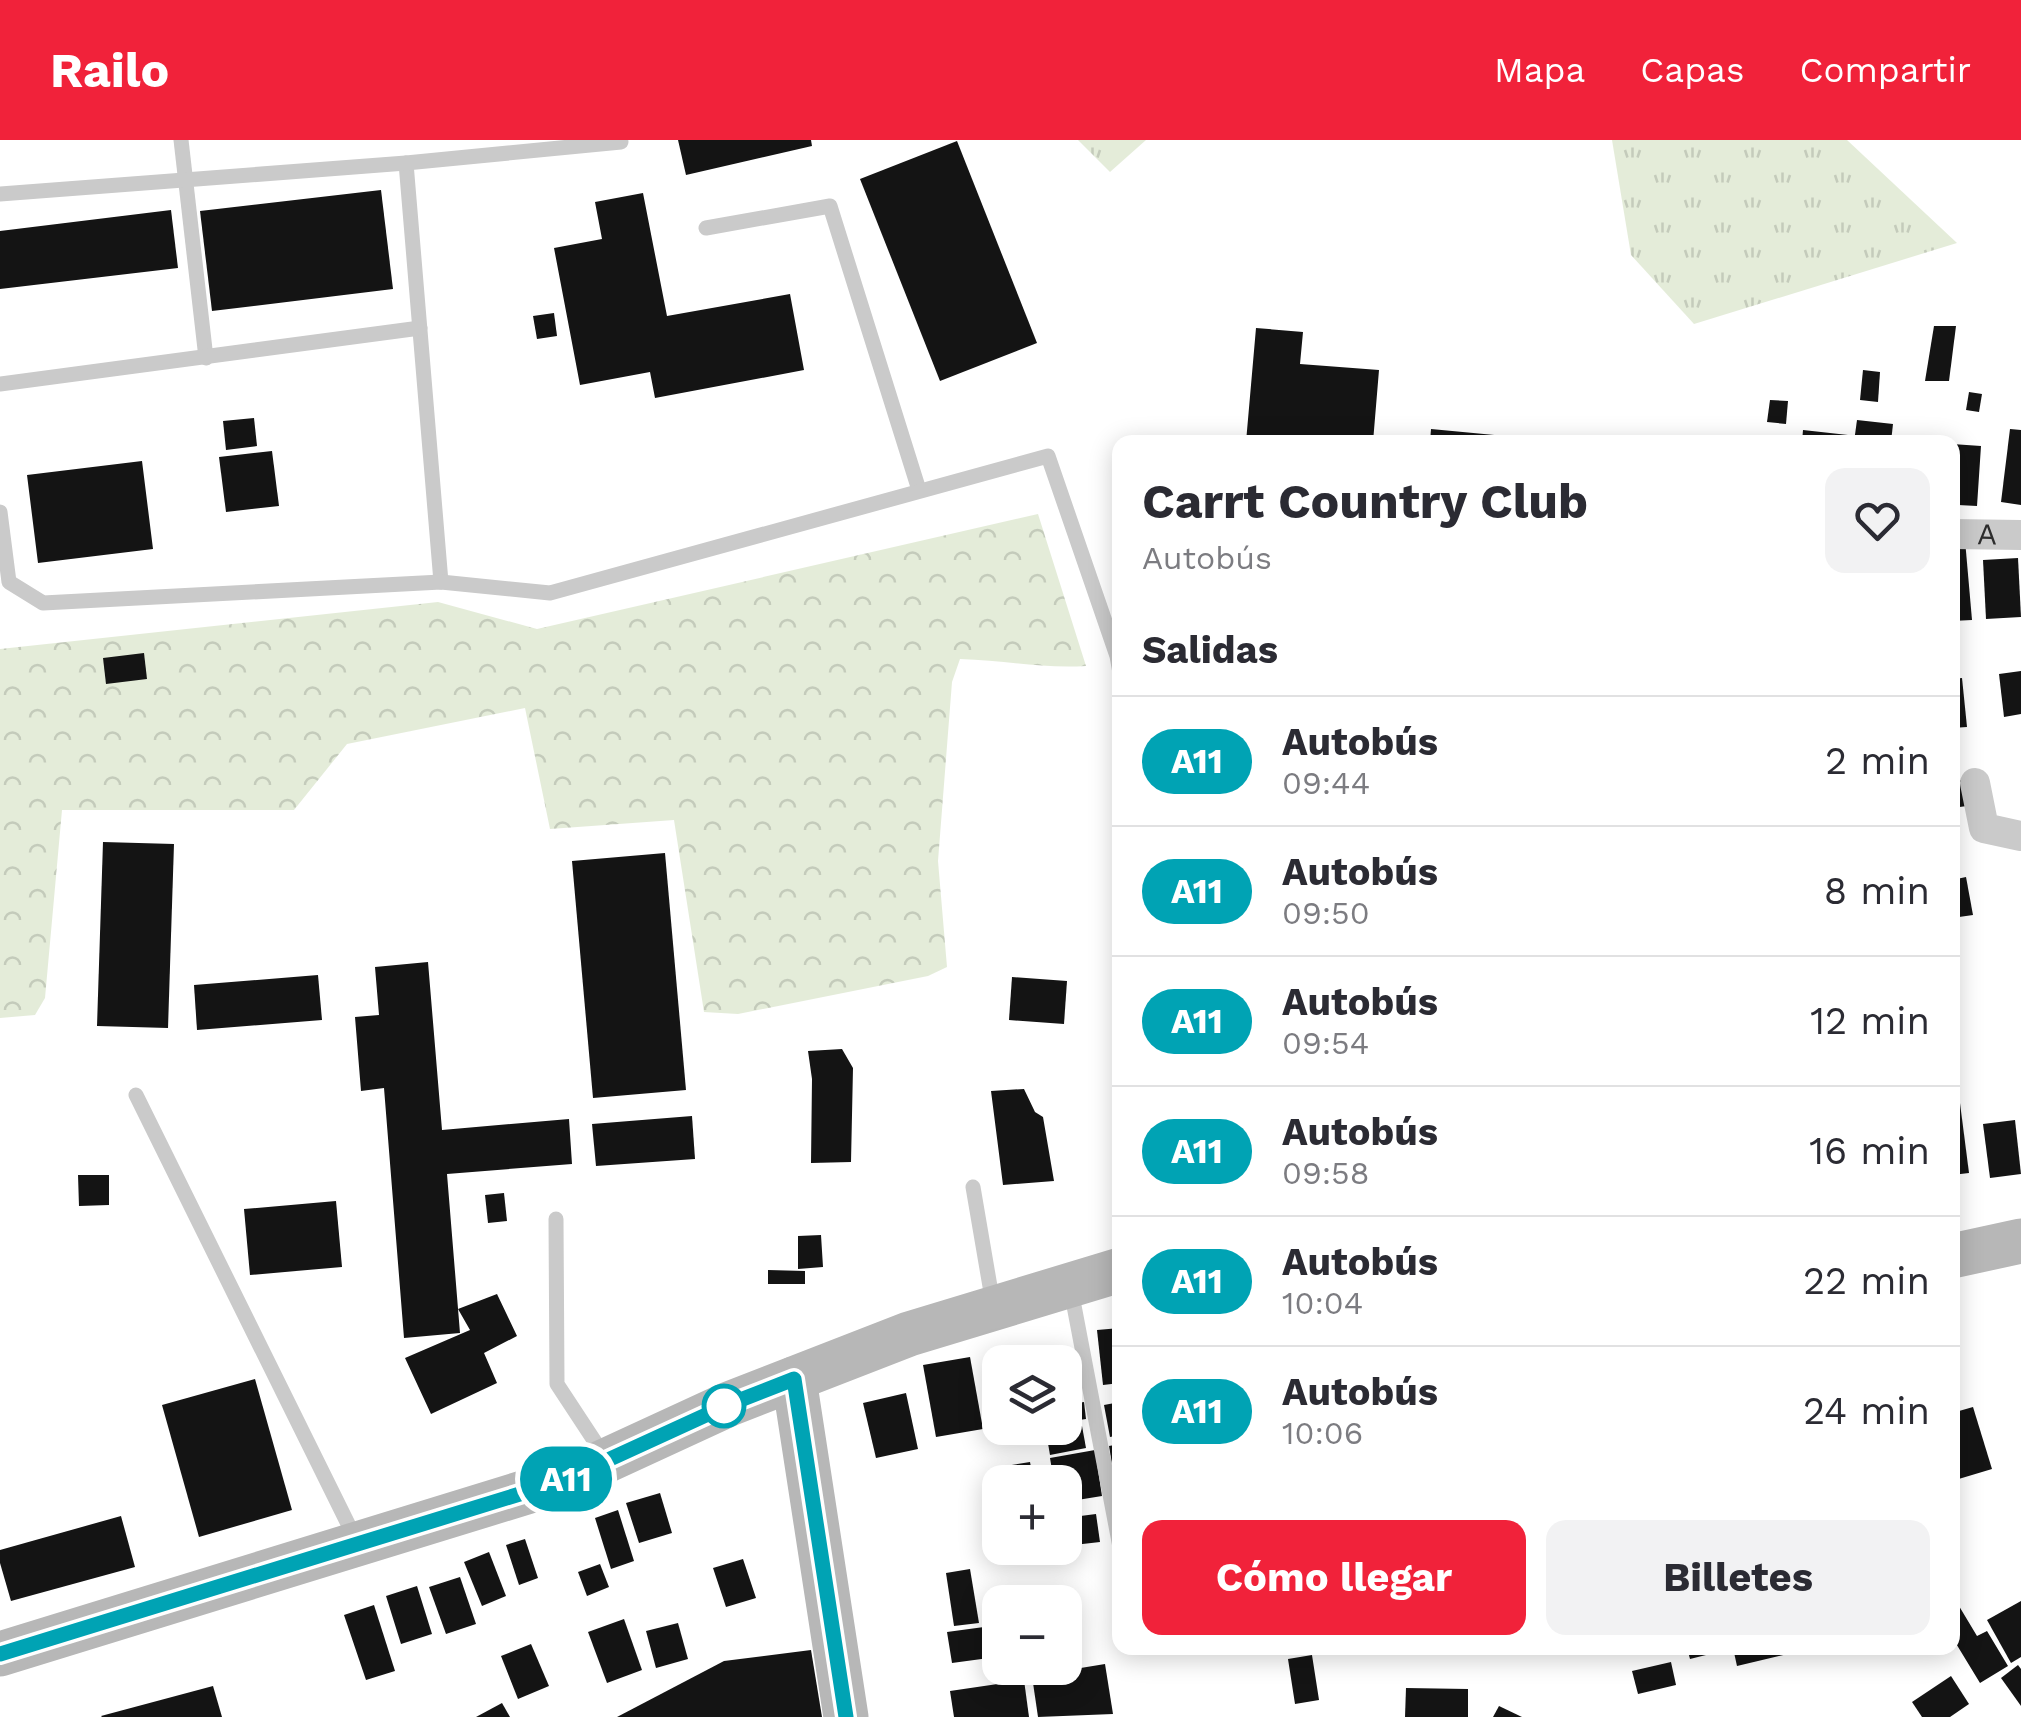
<!DOCTYPE html>
<html lang="es">
<head>
<meta charset="utf-8">
<style>
	:root { --surface:#fff; --page:#f2f2f3; --text:#2b2b33; --muted:#7c7c81; --line:#e1e1e2; --accent:#f1223a }
	body { margin:0; font-family:"Work Sans",sans-serif; background:var(--page); color:var(--text); height:100vh; display:flex; flex-direction:column; font-size:38px; white-space:nowrap }
	* { box-sizing:border-box; margin:0 }
	p { font-size:32px; color:var(--muted) }
	.icon { flex:none; width:55px; height:55px; fill:none; stroke:currentColor; stroke-width:2; stroke-linecap:round; stroke-linejoin:round }
	.map { position:relative; flex:1; overflow:hidden }
	.sheet { position:absolute; left:1112px; top:295px; width:848px; height:1220px; display:flex; flex-direction:column; background:var(--surface); border-radius:20px; box-shadow:0 5px 25px #0003 }
	.sheet>* { flex:none }
	.badge { padding:0 20px; border-radius:32px; font-size:35px; line-height:65px }
	.tools { position:absolute; left:982px; top:1205px; display:grid; gap:20px }
	.tools a { display:grid; place-items:center; width:100px; height:100px; border-radius:20px; background:var(--surface); box-shadow:0 5px 25px #0003; font-size:50px }
	.map>.badge { position:absolute; translate:-50% -50%; box-shadow:0 0 0 5px #fff }
	h2 { padding:0 30px; font-size:38px; line-height:90px }
	.round { display:grid; place-items:center; flex:none; width:105px; height:105px; border-radius:20px; background:var(--page) }
	.summary { display:flex; align-items:center; justify-content:space-between; height:170px; padding:0 30px }
	h1 { font-size:48px; font-weight:700; line-height:75px }
	.primary-button { display:flex; gap:20px; margin-top:auto; padding:20px 30px }
	.primary-button a { flex:1; height:115px; border-radius:20px; background:var(--accent); color:#fff; font-size:40px; font-weight:700; line-height:115px; text-align:center }
	.primary-button a+a { background:var(--page); color:var(--text) }
	ul { padding:0; list-style:none }
	li { display:flex; align-items:center; gap:30px; height:130px; padding:0 30px; border-top:2px solid var(--line) }
	li div { flex:1 }
	li b { display:block; font-size:38px }
	li em { font-style:normal }
	li .badge { min-width:110px; font-weight:700; text-align:center }
	header { display:flex; align-items:center; gap:60px; box-sizing:border-box; height:140px; padding:0 50px; background:var(--accent); color:#fff }
	header strong { font-size:48px }
	nav { display:flex; gap:55px; margin-inline-start:auto; font-size:35px }
	.map>svg:first-child { display:block }
</style>
</head>
<body>
<header>
<strong>Railo</strong>
<nav><a>Mapa</a><a>Capas</a><a>Compartir</a></nav>
</header>
<div class="map">
<svg width="2021" height="1577" viewBox="0 0 2021 1577">
	<defs>
		<pattern id="grass-tufts" width="24" height="20" patternUnits="userSpaceOnUse" patternTransform="scale(2.5)"><rect width="24" height="20" fill="#e4ecd9"/><path d="M3 7l-1-3M5 7V3M7 7l1-3M15 17l-1-3M17 17v-4M19 17l1-3" fill="none" stroke="#c4cbbb"/></pattern>
		<pattern id="forest-crowns" width="20" height="18" patternUnits="userSpaceOnUse" patternTransform="scale(2.5)"><rect width="20" height="18" fill="#e4ecd9"/><path d="M2 6a3 3 0 1 1 6 0M12 15a3 3 0 1 1 6 0" fill="none" stroke="#c4cbbb"/></pattern>
	</defs>
	<rect width="100%" height="100%" fill="#fff"/>
	<!-- grass -->
	<g fill="url(#grass-tufts)">
		<path d="M1078,0h68l-36,32z"/>
		<path d="M1612,0h235l110,103 -263,81 -63,-69z"/>
	</g>
	<!-- forest -->
	<path fill="url(#forest-crowns)" d="M1038,374l48,152c-43,3 -83,-6 -126,-7l-8,23 -14,179 9,106 -19,9 -190,38 -34,-2 -30,-192 -124,9 -25,-121 -178,36 -53,66h-232l-17,188 -10,17 -35,3v-369l438,-47 99,27z"/>
	<!-- building -->
	<g fill="#141414">
		<path d="M678,0h133l1,6 -126,29z"/>
		<path d="M957,1l80,202 -97,38 -80,-202z"/>
		<path d="M381,50l12,99 -181,22 -12,-100z"/>
		<path d="M643,53l24,123 123,-22 14,76 -149,28 -5,-26 -70,13 -26,-137 48,-9 -7,-37z"/>
		<path d="M171,70l7,58 -178,21v-58z"/>
		<path d="M554,173l3,23 -20,3 -4,-23z"/>
		<path d="M1934,186h22l-7,55h-24z"/>
		<path d="M1256,188l47,4 -3,32 79,6 -6,72h-127z"/>
		<path d="M1863,230l17,2 -2,30 -18,-2z"/>
		<path d="M1969,252l13,2 -3,18 -13,-2z"/>
		<path d="M1770,260l18,1 -2,23 -19,-2z"/>
		<path d="M254,278l3,28 -31,4 -3,-29z"/>
		<path d="M1857,280l36,4 -2,18h-37z"/>
		<path d="M1431,289l95,9v4h-96z"/>
		<path d="M2010,289l11,1v75l-20,-3z"/>
		<path d="M1803,290l45,5 -1,7h-45z"/>
		<path d="M1952,304l29,2 -4,60 -19,-1 1,-10h-7z"/>
		<path d="M272,311l7,55 -53,6 -7,-55z"/>
		<path d="M142,321l11,88 -115,14 -11,-88z"/>
		<path d="M1965,400l7,80 -20,1v-80z"/>
		<path d="M2018,418l3,59 -35,2 -3,-59z"/>
		<path d="M144,513l3,26 -41,5 -3,-26z"/>
		<path d="M2021,531v43l-17,3 -5,-43z"/>
		<path d="M1962,538l5,49 -15,1v-49z"/>
		<path d="M1963,640l4,26 -15,2v-26z"/>
		<path d="M103,702l71,2 -6,184 -71,-2z"/>
		<path d="M665,713l21,237 -93,8 -21,-237z"/>
		<path d="M1966,737l7,38 -21,3v-38z"/>
		<path d="M428,822l14,168 127,-11 3,45 -125,10 13,159 -56,5 -20,-250 -23,3 -6,-74 24,-2 -4,-48z"/>
		<path d="M318,835l4,45 -125,10 -3,-45z"/>
		<path d="M1012,837l55,4 -3,43 -55,-4z"/>
		<path d="M842,909l11,19 -2,94 -40,1 1,-84 -4,-28z"/>
		<path d="M1957,940l12,93 -17,2v-94z"/>
		<path d="M1024,949l11,23 8,5 11,64 -51,4 -12,-94z"/>
		<path d="M692,976l3,43 -99,7 -4,-42z"/>
		<path d="M2015,980l6,54 -31,4 -7,-54z"/>
		<path d="M78,1035h31v30l-30,1z"/>
		<path d="M504,1053l3,28 -19,2 -3,-28z"/>
		<path d="M336,1061l6,66 -92,8 -6,-66z"/>
		<path d="M821,1095l2,32 -25,2v-33z"/>
		<path d="M768,1130l37,1v13h-37z"/>
		<path d="M497,1154l20,42 -33,17 13,30 -66,31 -26,-56 65,-28 -12,-21z"/>
		<path d="M1120,1188v55l-17,2 -6,-55z"/>
		<path d="M970,1217l13,72 -47,8 -13,-72z"/>
		<path d="M1078,1235l4,22 -17,3v-23z"/>
		<path d="M255,1239l37,131 -93,27 -37,-132z"/>
		<path d="M906,1253l12,56 -42,9 -13,-55z"/>
		<path d="M1084,1262l2,17 -21,3v-17z"/>
		<path d="M1120,1262v33l-10,2 -6,-32z"/>
		<path d="M1973,1267l19,62 -40,12v-68z"/>
		<path d="M1082,1286l4,22 -36,7 -4,-23z"/>
		<path d="M1120,1304v56h-2l-9,-54z"/>
		<path d="M1095,1310l7,46 -37,6v-20h-11l-4,-24z"/>
		<path d="M1030,1322l4,20h-33l-2,-15z"/>
		<path d="M660,1353l12,40 -33,10 -13,-40z"/>
		<path d="M618,1370l16,51 -23,8 -16,-51z"/>
		<path d="M1096,1374l4,28 -35,4v-28z"/>
		<path d="M121,1376l14,51 -124,34 -11,-38v-13z"/>
		<path d="M525,1399l13,39 -19,7 -13,-40z"/>
		<path d="M489,1412l17,44 -24,10 -18,-44z"/>
		<path d="M743,1419l13,39 -30,9 -13,-39z"/>
		<path d="M600,1424l9,23 -22,9 -9,-24z"/>
		<path d="M970,1429l9,54 -25,3 -8,-53z"/>
		<path d="M460,1437l16,47 -30,10 -17,-47z"/>
		<path d="M417,1446l15,48 -31,10 -15,-48z"/>
		<path d="M1956,1461l21,35 10,-5 21,35 -28,17 -28,-46v-34z"/>
		<path d="M2021,1461v56l-10,6 -24,-43z"/>
		<path d="M374,1465l21,66 -29,9 -22,-65z"/>
		<path d="M624,1479l18,51 -35,13 -19,-51z"/>
		<path d="M678,1483l10,36 -32,9 -10,-37z"/>
		<path d="M984,1487l1,7 15,-2v18l-13,2 2,6 -37,5 -5,-31z"/>
		<path d="M531,1504l18,42 -31,13 -17,-43z"/>
		<path d="M1687,1508h26l1,5 -24,6z"/>
		<path d="M1733,1508h58l1,5 -55,13z"/>
		<path d="M811,1510l11,67h-205l107,-56z"/>
		<path d="M1312,1515l7,45 -24,4 -7,-45z"/>
		<path d="M1671,1522l5,23 -38,9 -6,-23z"/>
		<path d="M1105,1524l8,50 -75,3 -6,-41z"/>
		<path d="M2018,1525l3,4v37l-20,-28z"/>
		<path d="M1951,1536l18,28 -19,13h-28l-10,-15z"/>
		<path d="M1024,1540l5,37h-75l-4,-26z"/>
		<path d="M213,1546l9,31h-120l-1,-1z"/>
		<path d="M1406,1548l62,1v28h-63z"/>
		<path d="M502,1563l8,14h-34z"/>
		<path d="M1499,1566l23,11h-29z"/>
	</g>
	<g fill="none" stroke-linecap="round" stroke-linejoin="round">
		<!-- lane -->
		<g stroke="#cacaca" stroke-width="15">
			<path d="M181,0l25,218"/>
			<path d="M406,23l35,419"/>
			<path d="M0,54l406,-31 215,-21"/>
			<path d="M706,88l124,-22 89,284"/>
			<path d="M0,244l420,-56"/>
			<path d="M0,372l9,70 34,21 398,-21 109,11 498,-137 69,200 3,17"/>
			<path d="M136,955l219,443"/>
			<path d="M973,1047l20,117"/>
			<path d="M556,1079l1,165 48,73"/>
			<path d="M1071,1150l49,257"/>
		</g>
		<!-- street -->
		<g stroke="#cacaca" stroke-width="30">
			<path id="s1" d="M1952,394l69,1"/>
			<path d="M1975,643l9,45 37,8"/>
		</g>
		<!-- secondary -->
		<g stroke="#b7b7b7" stroke-width="45">
			<path d="M1952,1116l69,-15"/>
			<path d="M794,1239l52,338"/>
			<path d="M0,1514l562,-173 167,-77 180,-70 211,-64"/>
		</g>
	</g>
	<g fill="none" stroke-linecap="round" stroke-linejoin="round">
		<!-- line casing -->
		<g stroke="#fff" stroke-width="22">
			<path id="line" d="M0,1514l562,-173 168,-77 64,-25 52,338"/>
		</g>
		<!-- line -->
		<use href="#line" stroke="#00a3b4" stroke-width="15"/>
	</g>
	<!-- markers -->
	<circle fill="#fff" stroke="#00a3b4" stroke-width="5" cx="724" cy="1266" r="20"/>
	<g text-anchor="middle" stroke-width="10" stroke-linejoin="round" paint-order="stroke">
		<!-- street labels -->
		<g font-size="30" fill="#2d2d2d" stroke="#fff">
			<text dy="10" stroke="none"><textPath href="#s1" startOffset="35">A</textPath></text>
		</g>
	</g>
</svg>
<div class="tools">
<a><svg class="icon" aria-label="layers" viewBox="0 0 24 24"><path d="M12 4l9 5-9 5-9-5zM3 14l9 5 9-5"/></svg></a>
<a>+</a>
<a>−</a>
</div>
<b class="badge" style="left:566px;top:1339px;background:#00a3b4;color:#fff">A11</b>
<section class="sheet">
<div class="summary"><div><h1>Carrt Country Club</h1><p>Autobús</p></div><a class="round"><svg class="icon" aria-label="heart" viewBox="0 0 24 24"><path d="M12 20l-8-8c-3-5 5-10 8-4 3-6 11-1 8 4z"/></svg></a></div>
<h2>Salidas</h2>
<ul>
<li><span class="badge" style="background:#00a3b4;color:#fff">A11</span><div><b>Autobús</b><p>09:44</p></div><em>2 min</em></li>
<li><span class="badge" style="background:#00a3b4;color:#fff">A11</span><div><b>Autobús</b><p>09:50</p></div><em>8 min</em></li>
<li><span class="badge" style="background:#00a3b4;color:#fff">A11</span><div><b>Autobús</b><p>09:54</p></div><em>12 min</em></li>
<li><span class="badge" style="background:#00a3b4;color:#fff">A11</span><div><b>Autobús</b><p>09:58</p></div><em>16 min</em></li>
<li><span class="badge" style="background:#00a3b4;color:#fff">A11</span><div><b>Autobús</b><p>10:04</p></div><em>22 min</em></li>
<li><span class="badge" style="background:#00a3b4;color:#fff">A11</span><div><b>Autobús</b><p>10:06</p></div><em>24 min</em></li>
</ul>
<div class="primary-button"><a>Cómo llegar</a><a>Billetes</a></div>
</section>
</div>
</body>
</html>
